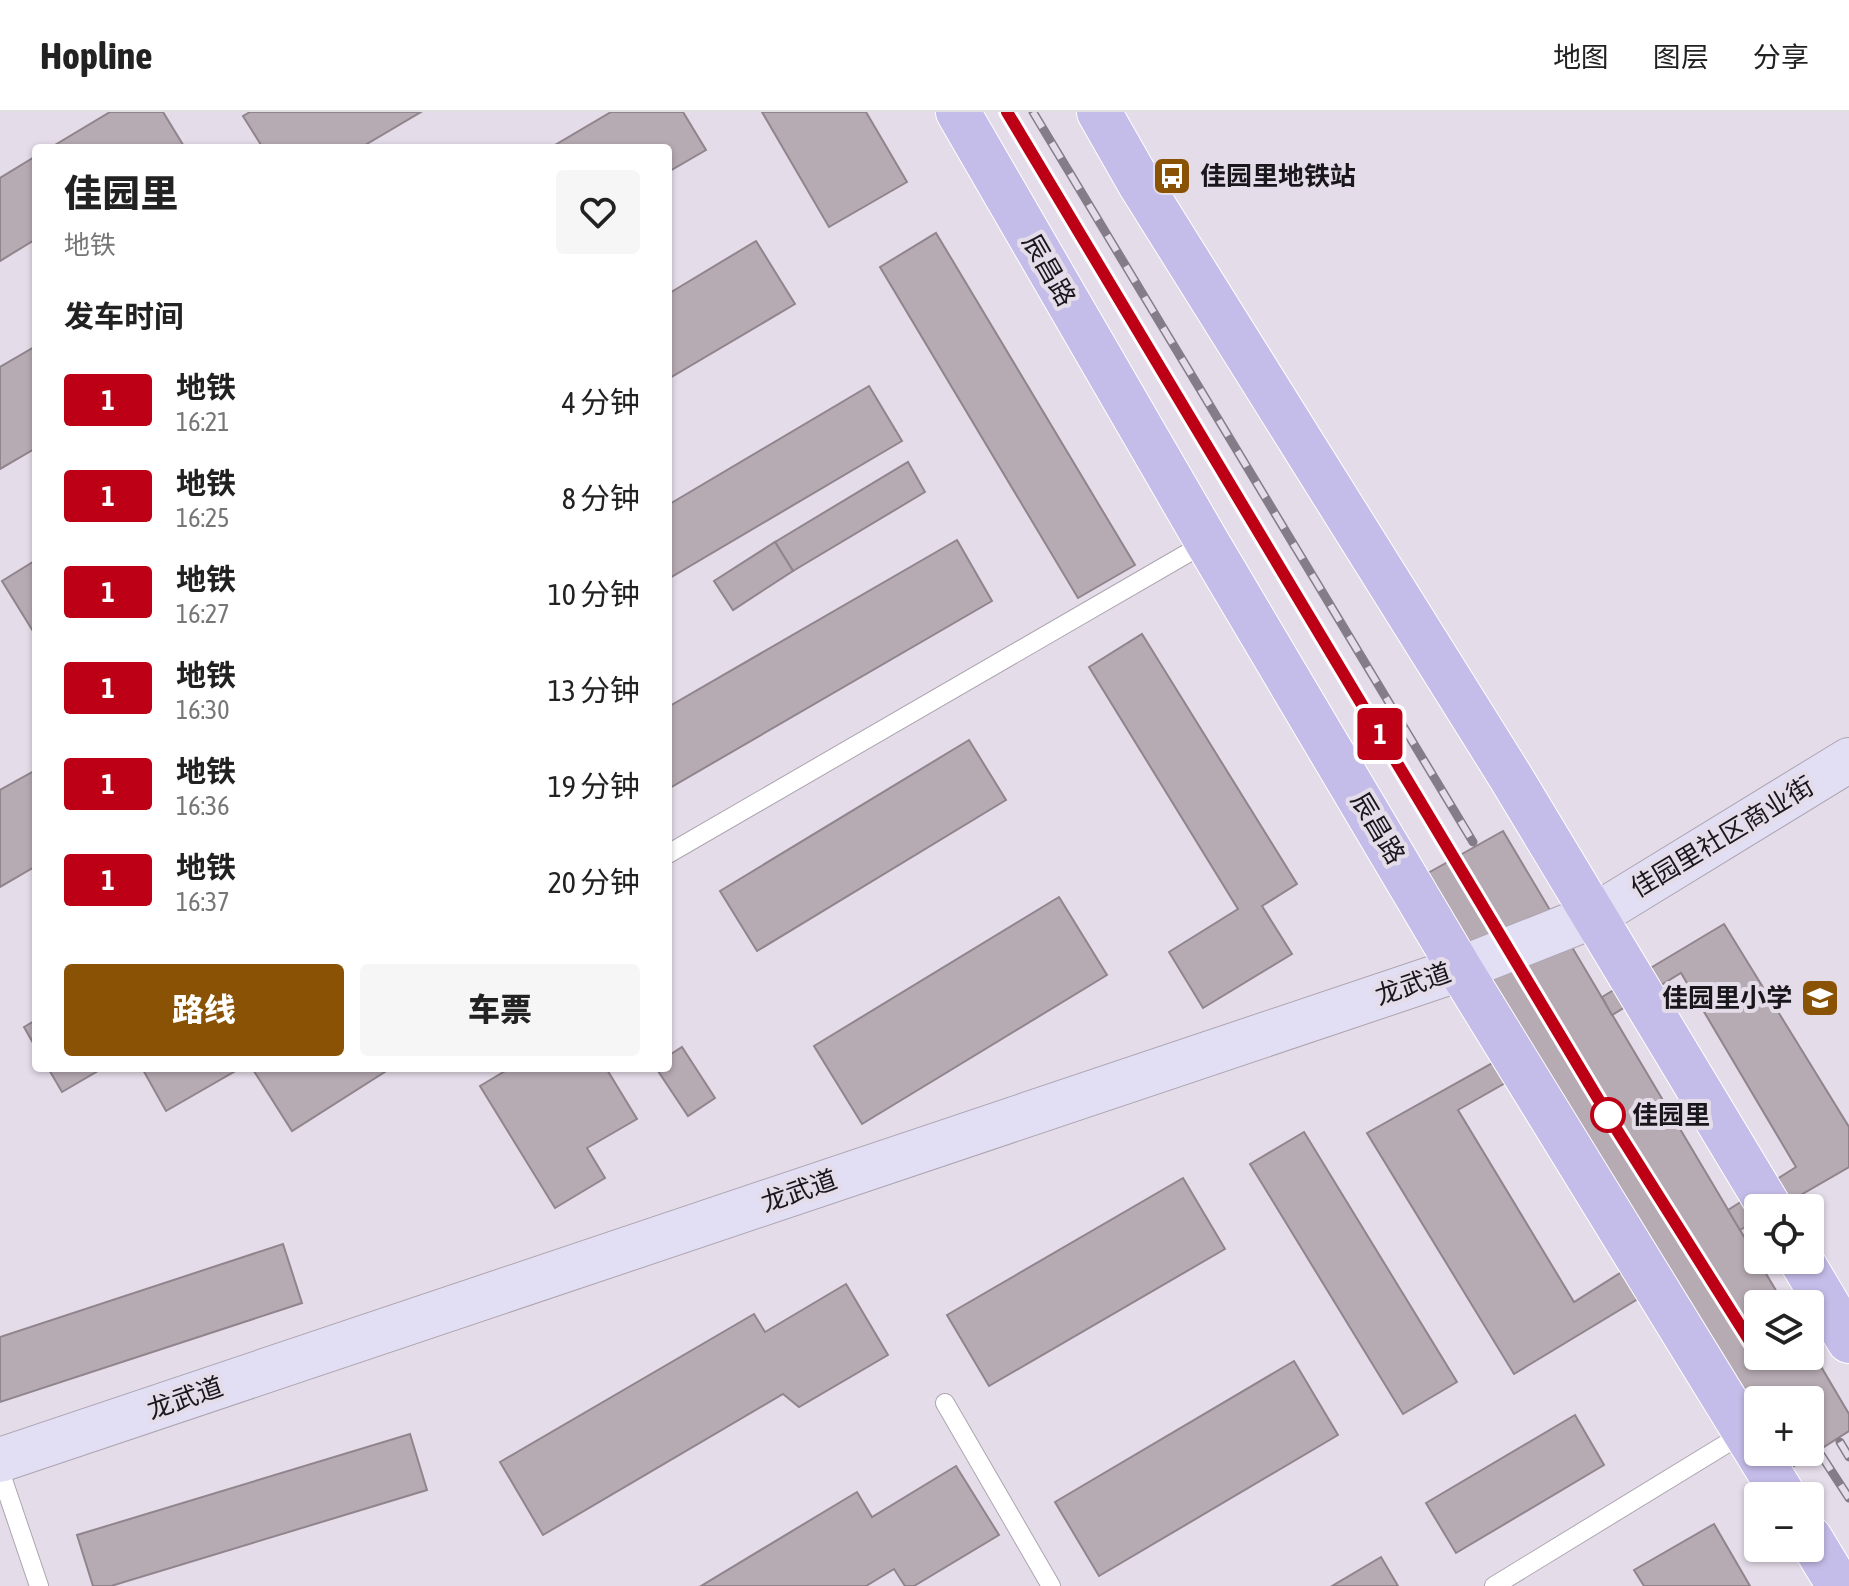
<!DOCTYPE html>
<html lang="zh">
<head>
<meta charset="utf-8">
<style>
	:root { --surface:#fff; --page:#f6f6f6; --text:#222; --muted:#767676; --line:#e0e0e0; --accent:#8a5205 }
	body { margin:0; font-family:"Asap Condensed","Noto Sans SC",sans-serif; background:var(--page); color:var(--text); height:100vh; display:flex; flex-direction:column; font-size:30px; white-space:nowrap }
	* { box-sizing:border-box; margin:0 }
	p { font-size:26px; color:var(--muted) }
	.icon { flex:none; width:44px; height:44px; fill:none; stroke:currentColor; stroke-width:2; stroke-linecap:round; stroke-linejoin:round }
	.map { position:relative; flex:1; overflow:hidden }
	.side { position:absolute; left:32px; top:32px; width:640px; height:928px; display:flex; flex-direction:column; background:var(--surface); border-radius:8px; box-shadow:0 2px 6px #0004 }
	.side>* { flex:none }
	.badge { padding:0 16px; border-radius:6px; font-size:28px; line-height:52px }
	.tools { position:absolute; left:1744px; top:1082px; display:grid; gap:16px }
	.tools a { display:grid; place-items:center; width:80px; height:80px; border-radius:8px; background:var(--surface); box-shadow:0 2px 6px #0004; font-size:40px }
	.map>.badge { position:absolute; translate:-50% -50%; box-shadow:0 0 0 4px #fff }
	h2 { padding:0 32px; font-size:30px; line-height:72px }
	.round { display:grid; place-items:center; flex:none; width:84px; height:84px; border-radius:8px; background:var(--page) }
	.head { display:flex; align-items:center; justify-content:space-between; height:136px; padding:0 32px }
	h1 { font-size:38px; font-weight:800; line-height:60px }
	.cta { display:flex; gap:16px; margin-top:auto; padding:16px 32px }
	.cta a { flex:1; height:92px; border-radius:8px; background:var(--accent); color:#fff; font-size:32px; font-weight:800; line-height:92px; text-align:center }
	.cta a+a { background:var(--page); color:var(--text) }
	ul { padding:0; list-style:none }
	li { display:flex; align-items:center; gap:24px; height:96px; padding:0 32px }
	li div { flex:1 }
	li b { display:block; font-size:30px }
	li em { font-style:normal }
	li .badge { min-width:88px; font-weight:700; text-align:center }
	header { display:flex; align-items:center; gap:48px; box-sizing:border-box; height:112px; padding:0 40px; background:var(--surface); border-bottom:2px solid var(--line) }
	header strong { font-size:38px }
	nav { display:flex; gap:44px; margin-inline-start:auto; font-size:28px }
	.map>svg:first-child { display:block }
</style>
</head>
<body>
<header>
<strong>Hopline</strong>
<nav><a>地图</a><a>图层</a><a>分享</a></nav>
</header>
<div class="map">
<svg width="1849" height="1474" viewBox="0 0 1849 1474">
	<rect width="100%" height="100%" fill="#e5dce9"/>
	<!-- building -->
	<g fill="#b7abb3" stroke="#90848d" stroke-width="2">
		<path d="M110,0h53l22,36h-135z"/>
		<path d="M250,0h171l-61,36h-97l-20,-32z"/>
		<path d="M611,0h72l23,38 -38,22v-24h-118z"/>
		<path d="M762,0h104l41,70 -78,45z"/>
		<path d="M36,44v83l-36,22v-83z"/>
		<path d="M936,121l199,332 -57,33 -198,-331z"/>
		<path d="M756,129l39,63 -127,75v-85z"/>
		<path d="M36,234v102l-36,21v-102z"/>
		<path d="M869,274l33,55 -234,138v-74z"/>
		<path d="M908,350l17,30 -132,79 -18,-29z"/>
		<path d="M957,428l35,61 -324,188v-82z"/>
		<path d="M775,430l18,29 -60,39 -19,-29z"/>
		<path d="M36,448v76l-34,-55z"/>
		<path d="M1142,522l155,250 -35,22 30,48 -89,54 -34,-56 69,-43 -149,-242z"/>
		<path d="M969,628l37,60 -249,151 -37,-60z"/>
		<path d="M36,658v96l-36,21v-97z"/>
		<path d="M1503,719l281,473h-26v52h52v-8l39,66v17l-63,40 -11,-19h35v-52h-52v24l-330,-551z"/>
		<path d="M1059,785l48,78 -245,149 -48,-78z"/>
		<path d="M1724,812l125,203v40l-109,63 -12,-20 68,-43 -115,-194 -69,42 -10,-18z"/>
		<path d="M36,908v28l-12,-21z"/>
		<path d="M1530,930l12,20 -84,48 116,192 81,-51 16,28 -157,95 -147,-241z"/>
		<path d="M682,935l33,51 -27,18 -32,-48h12v-12z"/>
		<path d="M48,956h55l-41,24z"/>
		<path d="M142,956h94l1,2 -71,41z"/>
		<path d="M252,956h139l-99,63z"/>
		<path d="M510,956h96l31,51 -50,29 18,30 -50,30 -75,-122z"/>
		<path d="M1304,1020l153,250 -54,32 -153,-250z"/>
		<path d="M1183,1066l42,71 -236,137 -42,-71z"/>
		<path d="M283,1132l19,59 -302,99v-65z"/>
		<path d="M846,1172l42,71 -89,52 -16,-13 -240,141 -43,-73 254,-148 11,18z"/>
		<path d="M1294,1249l44,74 -239,141 -44,-74z"/>
		<path d="M1575,1303l29,50 -148,88 -30,-50z"/>
		<path d="M410,1322l17,56 -316,96h-18l-16,-51z"/>
		<path d="M956,1354l43,69 -85,51h-9l-11,-17 -28,17h-165l156,-94 15,25z"/>
		<path d="M1714,1412l36,62h-106l-10,-16z"/>
		<path d="M1381,1445l17,29h-66z"/>
	</g>
	<g fill="none" stroke-linecap="round" stroke-linejoin="round">
		<!-- lane casing -->
		<g stroke="#ada5b1" stroke-width="20">
			<g id="lane">
				<path d="M668,742l539,-312"/>
				<path d="M945,1291l106,183"/>
				<path d="M0,1359l39,115"/>
				<path d="M1494,1474l250,-153"/>
			</g>
		</g>
		<!-- secondary casing -->
		<g stroke="#ada5b1" stroke-width="46">
			<path id="secondary" d="M0,1348l1460,-491 136,-54 253,-155"/>
		</g>
		<!-- primary casing -->
		<g stroke="#fff" stroke-width="46">
			<g id="primary">
				<path d="M958,0l249,430 253,427 324,527"/>
				<path d="M1099,0l41,72 370,592 260,432"/>
				<path d="M1801,1148l48,81"/>
				<path d="M1810,1426l29,48"/>
			</g>
		</g>
		<!-- lane -->
		<use href="#lane" stroke="#fff" stroke-width="18"/>
		<!-- secondary -->
		<use href="#secondary" stroke="#e2def4" stroke-width="44"/>
		<!-- primary -->
		<use href="#primary" stroke="#c5bde9" stroke-width="44"/>
		<!-- rail casing -->
		<g stroke="#847d87" stroke-width="9">
			<g id="rail">
				<path d="M1007,0l445,741"/>
				<path d="M1033,0l440,730"/>
				<path d="M1840,1330l9,15"/>
				<path d="M1821,1343l28,43"/>
			</g>
		</g>
		<!-- rail -->
		<use href="#rail" stroke="#e5dce9" stroke-width="6" stroke-dasharray="18" stroke-linecap="butt"/>
	</g>
	<g fill="none" stroke-linecap="round" stroke-linejoin="round">
		<!-- line casing -->
		<g stroke="#fff" stroke-width="18">
			<path id="line" d="M1007,0l608,1015 143,227"/>
		</g>
		<!-- line -->
		<use href="#line" stroke="#bd0016" stroke-width="12"/>
	</g>
	<!-- icons -->
	<defs>
		<g id="bus-square" transform="scale(2)"><rect x="-9" y="-9" width="18" height="18" rx="4" fill="#8a5205" stroke="#e5dce9"/><path d="M-5-6H5V4H4V6H2V4H-2V6H-4V4H-5ZM-3.5-4V0h7V-4ZM-3.5 1.2v1.5H-2V1.2ZM2 1.2v1.5H3.5V1.2Z" fill="#fff"/></g>
		<g id="school-square" transform="scale(2)"><rect x="-9" y="-9" width="18" height="18" rx="4" fill="#8a5205" stroke="#e5dce9"/><path d="M0-5L7-2L0 1L-7-2ZM-4 1L0 2.5L4 1V4Q0 6-4 4Z" fill="#fff"/></g>
	</defs>
	<g fill-rule="evenodd">
		<use href="#bus-square" x="1172" y="64"/>
		<use href="#school-square" x="1820" y="886"/>
	</g>
	<!-- markers -->
	<circle fill="#fff" stroke="#bd0016" stroke-width="4" cx="1608" cy="1003" r="16"/>
	<g text-anchor="middle" stroke-width="8" stroke-linejoin="round" paint-order="stroke">
		<!-- poi labels -->
		<g font-size="26" font-weight="bold" fill="#1a171c" stroke="#e5dce9" text-anchor="start">
			<text x="1200" y="73">佳园里地铁站</text>
			<text x="1792" y="895" text-anchor="end">佳园里小学</text>
		</g>
		<!-- street labels -->
		<g font-size="26" fill="#1a171c" stroke="#e5dce9">
			<text transform="translate(1049 158) rotate(60)" y="9">辰昌路</text>
			<text transform="translate(1378 716) rotate(59)" y="9">辰昌路</text>
			<text transform="translate(1722 725) rotate(-31)" y="9">佳园里社区商业街</text>
			<text transform="translate(1413 872) rotate(-19)" y="9">龙武道</text>
			<text transform="translate(799 1079) rotate(-19)" y="9">龙武道</text>
			<text transform="translate(185 1286) rotate(-19)" y="9">龙武道</text>
		</g>
		<!-- stop labels -->
		<g font-size="26" font-weight="bold" fill="#1a171c" stroke="#e5dce9" text-anchor="start">
			<text x="1632" y="1012">佳园里</text>
		</g>
	</g>
</svg>
<div class="tools">
<a><svg class="icon" aria-label="locate" viewBox="0 0 24 24"><circle cx="12" cy="12" r="6"/><path d="M12 2v4M12 18v4M2 12h4M18 12h4"/></svg></a>
<a><svg class="icon" aria-label="layers" viewBox="0 0 24 24"><path d="M12 4l9 5-9 5-9-5zM3 14l9 5 9-5"/></svg></a>
<a>+</a>
<a>−</a>
</div>
<b class="badge" style="left:1380px;top:622px;background:#bd0016;color:#fff">1</b>
<section class="side">
<div class="head"><div><h1>佳园里</h1><p>地铁</p></div><a class="round"><svg class="icon" aria-label="heart" viewBox="0 0 24 24"><path d="M12 20l-8-8c-3-5 5-10 8-4 3-6 11-1 8 4z"/></svg></a></div>
<h2>发车时间</h2>
<ul>
<li><span class="badge" style="background:#bd0016;color:#fff">1</span><div><b>地铁</b><p>16:21</p></div><em>4 分钟</em></li>
<li><span class="badge" style="background:#bd0016;color:#fff">1</span><div><b>地铁</b><p>16:25</p></div><em>8 分钟</em></li>
<li><span class="badge" style="background:#bd0016;color:#fff">1</span><div><b>地铁</b><p>16:27</p></div><em>10 分钟</em></li>
<li><span class="badge" style="background:#bd0016;color:#fff">1</span><div><b>地铁</b><p>16:30</p></div><em>13 分钟</em></li>
<li><span class="badge" style="background:#bd0016;color:#fff">1</span><div><b>地铁</b><p>16:36</p></div><em>19 分钟</em></li>
<li><span class="badge" style="background:#bd0016;color:#fff">1</span><div><b>地铁</b><p>16:37</p></div><em>20 分钟</em></li>
</ul>
<div class="cta"><a>路线</a><a>车票</a></div>
</section>
</div>
</body>
</html>
